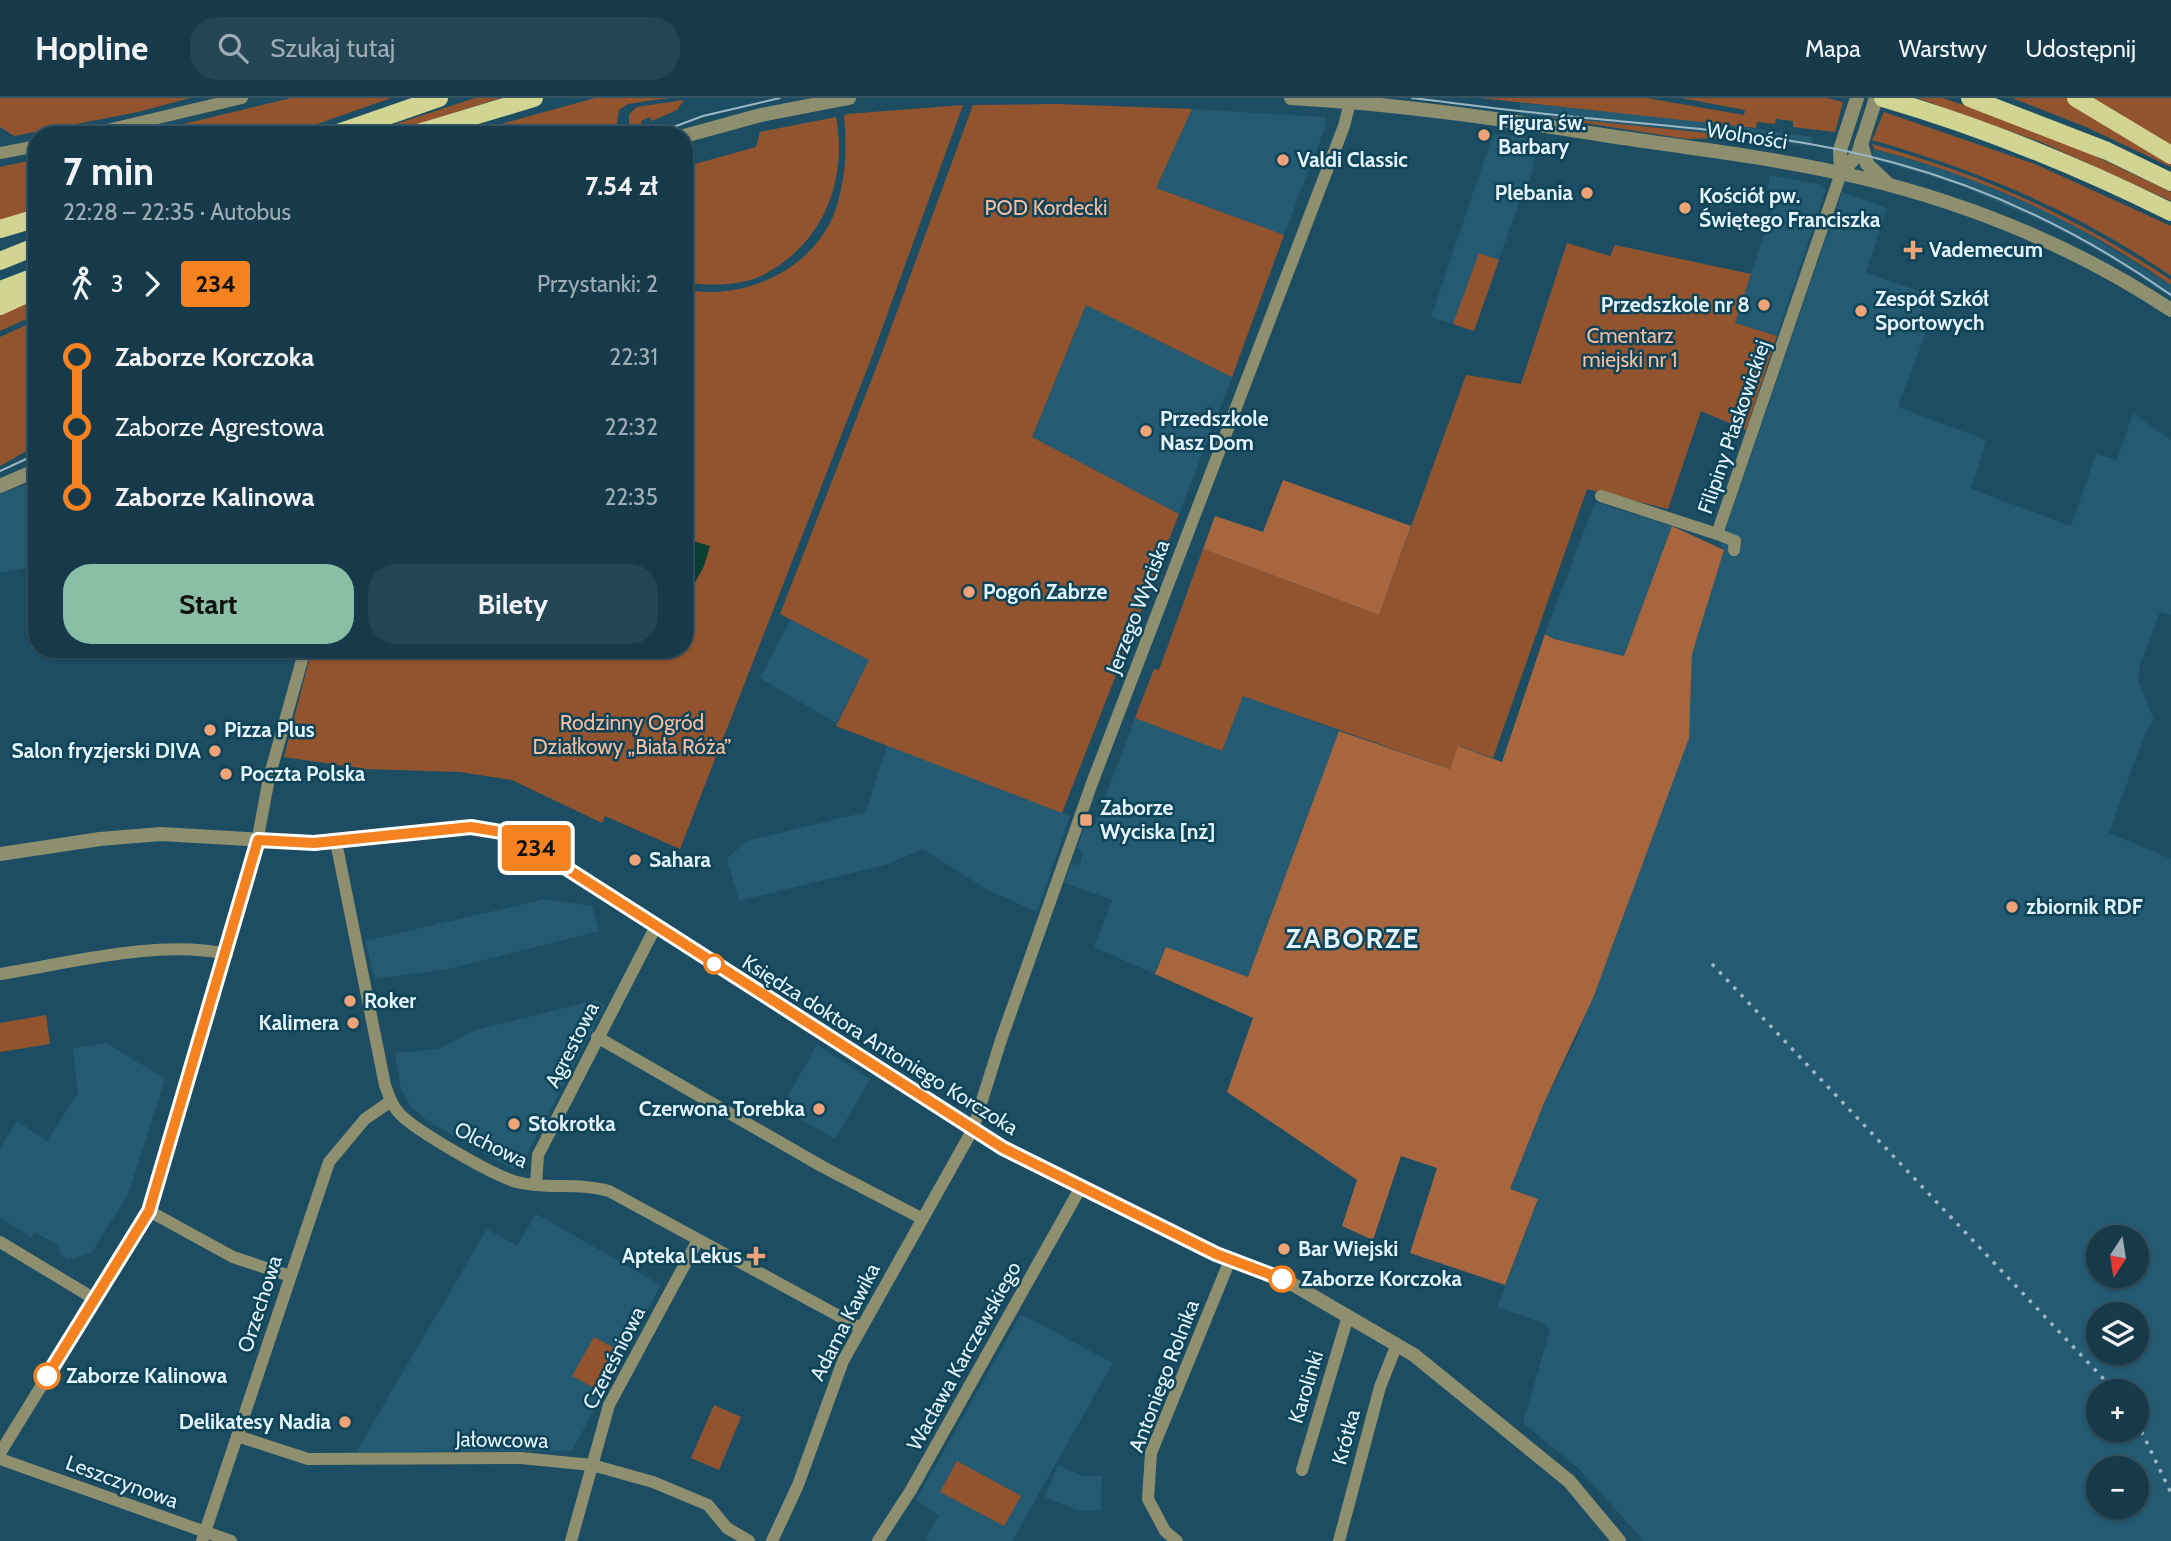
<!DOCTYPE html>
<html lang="pl">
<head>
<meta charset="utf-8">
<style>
	:root { --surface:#163a4a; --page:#234554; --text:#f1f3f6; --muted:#9eadb5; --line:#355462; --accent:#8abfa5 }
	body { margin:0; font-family:Cabin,sans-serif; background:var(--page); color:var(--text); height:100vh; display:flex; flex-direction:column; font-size:26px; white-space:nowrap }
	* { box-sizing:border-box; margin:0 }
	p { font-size:23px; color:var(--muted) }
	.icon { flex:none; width:38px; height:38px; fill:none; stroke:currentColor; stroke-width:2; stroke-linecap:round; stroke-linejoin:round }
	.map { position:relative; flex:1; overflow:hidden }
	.panel { position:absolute; left:28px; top:28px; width:665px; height:532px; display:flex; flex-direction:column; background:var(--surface); border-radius:28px; box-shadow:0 2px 5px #0004,0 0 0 2px var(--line) }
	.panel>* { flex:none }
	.badge { padding:0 14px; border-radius:5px; font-size:24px; line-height:46px }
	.needle { width:46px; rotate:192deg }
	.controls { position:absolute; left:2086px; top:1127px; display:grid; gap:14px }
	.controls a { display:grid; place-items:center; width:63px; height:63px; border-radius:50%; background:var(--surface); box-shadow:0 2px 5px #0004,0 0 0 2px var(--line); font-size:35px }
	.map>.badge { position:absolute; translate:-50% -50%; box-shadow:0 0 0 4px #fff }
	.legs { display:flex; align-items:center; gap:10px; height:77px; padding:0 35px; font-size:23px }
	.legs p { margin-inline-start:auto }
	.head { display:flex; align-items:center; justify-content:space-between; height:119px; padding:0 35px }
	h1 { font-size:38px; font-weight:700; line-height:52px }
	.cta { display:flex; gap:14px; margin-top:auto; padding:14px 35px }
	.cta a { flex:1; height:80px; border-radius:28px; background:var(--accent); color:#111; font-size:28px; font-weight:700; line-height:80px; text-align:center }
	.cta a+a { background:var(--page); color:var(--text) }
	ul { padding:0 35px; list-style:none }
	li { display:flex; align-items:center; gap:24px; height:70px; font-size:26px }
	li i { display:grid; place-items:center; width:10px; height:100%; margin:0 9px; background:currentColor }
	li i::after { content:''; width:18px; height:18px; margin:-9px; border:5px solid; border-radius:50%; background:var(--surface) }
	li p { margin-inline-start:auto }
	li:first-child i { background:linear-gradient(#0000 50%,currentColor 0) }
	li:last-child i { background:linear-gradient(currentColor 50%,#0000 0) }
	header { display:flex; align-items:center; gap:42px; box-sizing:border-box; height:98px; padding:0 35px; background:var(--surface); border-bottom:2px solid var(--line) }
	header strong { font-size:33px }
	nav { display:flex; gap:38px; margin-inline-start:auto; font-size:24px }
	.search { width:490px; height:63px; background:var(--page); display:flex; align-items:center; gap:18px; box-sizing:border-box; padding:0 24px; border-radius:28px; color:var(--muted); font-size:26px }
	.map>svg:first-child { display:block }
</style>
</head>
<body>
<header>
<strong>Hopline</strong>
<div class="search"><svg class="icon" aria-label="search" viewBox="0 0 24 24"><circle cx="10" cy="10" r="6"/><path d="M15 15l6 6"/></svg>Szukaj tutaj</div>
<nav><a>Mapa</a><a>Warstwy</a><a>Udostępnij</a></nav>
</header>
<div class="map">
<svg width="2171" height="1443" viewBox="0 0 2171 1443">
	<rect width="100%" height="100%" fill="#1d4d63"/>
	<!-- built -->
	<g fill="#245a72" fill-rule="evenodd">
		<path d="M1520,5l181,18 112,16 -2,10 -83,-13 -162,-15 -47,-5z"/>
		<path d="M1192,11l133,8 2,5 -43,113 -128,-47z"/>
		<path d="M1493,36l34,4 11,8 -10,42h-4l-50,143 -43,-14z"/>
		<path d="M1874,51l88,26 102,44 107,66v13l-52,-35 -60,-34 -100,-44 -87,-26z"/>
		<path d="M1770,77l49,9 7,5 -49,147 -42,-13 43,-130 -10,-2z"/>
		<path d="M1842,94l45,16 -21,65 61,21 -12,34 11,4 -28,75 88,33 -15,49 100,37 25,-72 21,6 16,-47 38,27v175l-11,-3 -20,52 -2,17 16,39 -10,16 -35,97 62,26v682h-527l-65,-72 -56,-46 27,-93 -7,-7 -46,-16 41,-107 -28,-10 34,-87 32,-63 115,-342 1,-44 32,-104 -4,-5zM2098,1139h39v39h-39zM2098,1216h39v39h-39zM2098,1293h39v39h-39zM2098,1370h39v39h-39z"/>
		<path d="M1086,207l146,72 -53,137 -147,-77z"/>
		<path d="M37,383v85l-37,7v-79z"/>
		<path d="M1595,404l77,24 -48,130 -70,-17 -9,-5z"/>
		<path d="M790,522l80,40 -34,63 -76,-45z"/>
		<path d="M1243,597l96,36 -91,247 -82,-31 -11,27 -61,-27 18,-47 -48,-17 7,-18 9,-1 3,-11 -6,-6 9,-25 9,2 40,-106 87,32z"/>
		<path d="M887,647l183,71 -33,96 -53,-24 -61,-39 -35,15 -149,37 -12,-42 19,-18 120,-29z"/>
		<path d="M545,801l47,7 7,25 -150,38 -74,10 -10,-38z"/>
		<path d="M596,902l9,5 -85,163 -8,1 -83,-47 -17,-14 -11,-19 -6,-36 43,-4 37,-19z"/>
		<path d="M107,945l58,36 -37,116 -37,58 -23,7 -8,-6 -1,-9 -25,-13 -3,5 -31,-19v-70l17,-27 30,20 31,-48 -5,-45z"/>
		<path d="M817,947l53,34 -35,60 -54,-31z"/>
		<path d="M536,1116l125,71 -89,166 -216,1 131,-223 30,17z"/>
		<path d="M1021,1216l92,49 -101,178h-83l-4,-2 14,-23 -23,-16z"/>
		<path d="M1058,1367l26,11h18l-1,35 -24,-1 -32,-13z"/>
	</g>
	<!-- green -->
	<g fill="#92542e">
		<path d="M0,0h190l-52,14 -124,24 -14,-9z"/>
		<path d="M291,0h100l-105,37h-148z"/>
		<path d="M475,0h26l-119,37h-20z"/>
		<path d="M595,0h73l-40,6 -9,6 -4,25h-154z"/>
		<path d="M1480,0h166l98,17 1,-5 -64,-12h146l16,4 -8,30 -42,-5v-6l-17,-2 -1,5 -18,-2 -1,6z"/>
		<path d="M1917,0h26l44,15 91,35 93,44v9l-128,-58z"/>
		<path d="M2012,0h54l105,65v4l-85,-40z"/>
		<path d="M2088,0h83v51z"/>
		<path d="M684,2l-7,10 -25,11 -2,-4 -9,4 1,4 -13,2v-13l8,-7z"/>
		<path d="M1056,6l136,5 -36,79 128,47 -52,142 -146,-72 -54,132 147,77 -117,299 -226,-87 33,-66 -89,-46 100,-256 93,-253z"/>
		<path d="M963,7l-92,254 -191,490 -75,-33 -3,7 -90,-43 -52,-8 -95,-3 -81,-12 28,-108h372v-360c62,14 137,-23 154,-87 8,-28 9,-57 6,-86l3,-2z"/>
		<path d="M1884,14l151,52 136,62v50c-95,-65 -188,-104 -299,-136z"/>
		<path d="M1540,18l188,19 -1,3 -40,1z"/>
		<path d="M836,19c12,64 -13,127 -73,158 -24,12 -53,10 -79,8v-127l4,1 3,8 65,-18 4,-15z"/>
		<path d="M1872,46c108,29 206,74 299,136v5c-91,-63 -190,-109 -297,-136z"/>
		<path d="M37,61v54l-37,13v-59z"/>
		<path d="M1567,145l43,13 5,-11 136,29 -16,49 42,13 -31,94 -45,-19 -33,98 -81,-20 -94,269 -34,-12 -9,23 -207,-73 -21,55 -87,-33 19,-49 5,1 44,-121 176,66 87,-240 55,9z"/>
		<path d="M1479,155l20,7 -25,71 -21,-7z"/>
		<path d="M37,198v18l-37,17v-18z"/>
		<path d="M37,222v125l-37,21v-129z"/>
		<path d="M46,917l4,29 -50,8v-29z"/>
		<path d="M594,1239l24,13 -22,39 -24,-13z"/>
		<path d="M714,1307l27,12 -22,53 -28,-12z"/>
		<path d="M957,1363l64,35 -17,30 -64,-34z"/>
	</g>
	<!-- forest -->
	<g fill="#a8663f">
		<path d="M1283,382l128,46 -32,89 -176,-66 12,-33 48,16z"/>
		<path d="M1672,428l52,24 -32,104 -3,84 -96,260 -49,105 -34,86 28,10 -33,86 -95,-32 27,-85 -36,-12 -28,84 -31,-14 15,-46 -130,-88 26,-74 -98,-44 11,-27 82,30 91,-246 111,38 8,-23 44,16 43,-128 9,5 70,17z"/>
	</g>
	<!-- water -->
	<path fill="#0a4031" d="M684,440l26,8 -6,20 -20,37z"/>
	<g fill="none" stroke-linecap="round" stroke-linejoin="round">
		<!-- minor -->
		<g stroke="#8d8f6f" stroke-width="12">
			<path d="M86,37l156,-37"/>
			<path d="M0,55l37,-7"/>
			<path d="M1601,398l116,38"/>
			<path d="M1734,452l1,-9 -18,-7 124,-361"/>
			<path d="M336,744l49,243c4,11 7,21 15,29 16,17 94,62 117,68 29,8 61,0 92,9l252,137"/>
			<path d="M0,876c70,-11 159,-35 227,-20"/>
			<path d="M597,939l226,130 98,51"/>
			<path d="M536,1087l2,-30 118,-229"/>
			<path d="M149,1113l84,46 57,19"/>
			<path d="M0,1144l93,56"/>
			<path d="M237,1338l71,23 213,-1 71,7 61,17 55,23 19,23 22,13"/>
			<path d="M0,1355l149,-242 104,-347 16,-86 36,-129"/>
			<path d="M0,1361l231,82"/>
			<path d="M1302,1372l46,-154"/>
			<path d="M202,1443l127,-379 36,-43 26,-18"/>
			<path d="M571,1443l38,-136 89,-165"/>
			<path d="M772,1443l26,-56 45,-124 130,-232 28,-89 91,-257 252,-657 6,-24"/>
			<path d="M878,1443l33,-51 170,-303"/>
			<path d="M1177,1443l-12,-10 -17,-32 3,-46 79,-193"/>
			<path d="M1339,1443l41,-154 17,-43"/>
		</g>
		<!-- tertiary -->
		<g stroke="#8d8f6f" stroke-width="14">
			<path d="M1291,0c109,6 217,22 325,39 75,11 150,20 224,36 116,25 232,71 331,137"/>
			<path d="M684,38l77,-21 88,-17"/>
			<path d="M1861,45l6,21 20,19"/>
			<path d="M1841,75l17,-19 18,-56"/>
			<path d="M1841,75l-1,-23 17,-52"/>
			<path d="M0,388l37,-16"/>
			<path d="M0,756l100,-15 61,-5 153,9 157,-16 42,7 490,314 205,103 86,34 120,70 155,126 50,60"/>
		</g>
		<!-- primary -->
		<g stroke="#d2d592" stroke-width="18">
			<path d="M1883,0c100,29 195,68 288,114"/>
			<path d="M1970,0l137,53 64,31"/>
			<path d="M2076,0l95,57"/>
			<path d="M332,37l107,-37"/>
			<path d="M411,37l123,-37"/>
			<path d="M0,131l37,-11"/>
			<path d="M0,163l37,-15"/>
			<path d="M0,192l37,-14"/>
			<path d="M0,208l37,-17"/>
		</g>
		<!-- tram -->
		<g stroke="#9cb8c5" stroke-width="2">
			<path d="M1412,0c51,6 102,13 153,18 110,11 222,17 330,47 100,27 192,73 276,132"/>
			<path d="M652,37l51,-19 77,-18"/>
			<path d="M0,373l37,-17"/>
		</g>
		<!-- rail -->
		<g stroke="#9cb8c5" stroke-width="3.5" stroke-dasharray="3.5 7" stroke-linecap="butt">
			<path d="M1712,866l403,427"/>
			<path d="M2137,1324l34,71"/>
		</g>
	</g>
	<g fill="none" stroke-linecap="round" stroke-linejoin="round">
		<!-- line-1 casing -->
		<g stroke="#fff" stroke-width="16">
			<path id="line-1" d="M47,1278l102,-165 109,-371 56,3 157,-16 42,7 490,314 213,106 66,25"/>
		</g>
		<!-- line-1 -->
		<use href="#line-1" stroke="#f58220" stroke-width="10"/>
	</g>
	<!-- markers -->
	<g fill="#efa378" stroke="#0f4357" stroke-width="2.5">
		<circle cx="1484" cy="37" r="7"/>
		<circle cx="1283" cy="62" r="7"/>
		<circle cx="1587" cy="95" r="7"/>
		<circle cx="1685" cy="110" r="7"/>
		<path d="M1909.5 141.5h7v7h7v7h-7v7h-7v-7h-7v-7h7z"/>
		<circle cx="1764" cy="207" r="7"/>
		<circle cx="1861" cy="213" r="7"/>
		<circle cx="1146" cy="333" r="7"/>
		<circle cx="969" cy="494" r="7"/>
		<circle cx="210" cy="632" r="7"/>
		<circle cx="215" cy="653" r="7"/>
		<circle cx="226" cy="676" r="7"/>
		<rect x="1079" y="715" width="14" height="14" rx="3.5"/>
		<circle cx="635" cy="762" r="7"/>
		<circle cx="2012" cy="809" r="7"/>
		<circle cx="350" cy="903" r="7"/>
		<circle cx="353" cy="925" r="7"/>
		<circle cx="819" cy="1011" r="7"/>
		<circle cx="514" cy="1026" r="7"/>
		<circle cx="1284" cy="1151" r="7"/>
		<path d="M752.5 1147.5h7v7h7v7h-7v7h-7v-7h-7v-7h7z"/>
		<circle cx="345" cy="1324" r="7"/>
	</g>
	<g fill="#fff" stroke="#f58220" stroke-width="3.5">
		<circle cx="714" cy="866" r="9"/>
		<circle cx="1282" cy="1181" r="12"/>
		<circle cx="47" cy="1278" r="12"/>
	</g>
	<g text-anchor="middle" stroke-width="5" stroke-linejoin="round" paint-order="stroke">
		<!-- poi labels -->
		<g font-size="21" font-weight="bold" fill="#e2f3fb" stroke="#0f4357" text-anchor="start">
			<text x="1498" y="32">Figura św.<tspan x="1498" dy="24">Barbary</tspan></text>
			<text x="1297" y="69">Valdi Classic</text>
			<text x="1573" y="102" text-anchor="end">Plebania</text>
			<text x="1699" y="105">Kościół pw.<tspan x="1699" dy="24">Świętego Franciszka</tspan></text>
			<text x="1929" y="159">Vademecum</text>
			<text x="1875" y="208">Zespół Szkół<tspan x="1875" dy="24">Sportowych</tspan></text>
			<text x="1750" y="214" text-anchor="end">Przedszkole nr 8</text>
			<text x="1160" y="328">Przedszkole<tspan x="1160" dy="24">Nasz Dom</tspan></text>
			<text x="983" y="501">Pogoń Zabrze</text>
			<text x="224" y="639">Pizza Plus</text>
			<text x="201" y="660" text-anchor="end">Salon fryzjerski DIVA</text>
			<text x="240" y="683">Poczta Polska</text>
			<text x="1100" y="717">Zaborze<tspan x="1100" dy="24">Wyciska [nż]</tspan></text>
			<text x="649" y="769">Sahara</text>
			<text x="2026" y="816">zbiornik RDF</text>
			<text x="364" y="910">Roker</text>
			<text x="339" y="932" text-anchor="end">Kalimera</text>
			<text x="805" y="1018" text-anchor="end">Czerwona Torebka</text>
			<text x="528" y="1033">Stokrotka</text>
			<text x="1298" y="1158">Bar Wiejski</text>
			<text x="742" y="1165" text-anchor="end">Apteka Lekus</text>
			<text x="331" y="1331" text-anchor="end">Delikatesy Nadia</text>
		</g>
		<!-- street labels -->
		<g font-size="21" fill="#e2f3fb" stroke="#0f4357">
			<text transform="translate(1747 38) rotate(9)" y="7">Wolności</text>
			<text transform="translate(1734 329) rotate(-71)" y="7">Filipiny Płaskowickiej</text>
			<text transform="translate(1138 509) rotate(-69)" y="7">Jerzego Wyciska</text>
			<text transform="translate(572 947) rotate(-63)" y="7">Agrestowa</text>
			<text transform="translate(880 947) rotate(32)" y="7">Księdza doktora Antoniego Korczoka</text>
			<text transform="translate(491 1047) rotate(26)" y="7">Olchowa</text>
			<text transform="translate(260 1206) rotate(-72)" y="7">Orzechowa</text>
			<text transform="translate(845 1224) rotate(-63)" y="7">Adama Kawika</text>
			<text transform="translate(964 1258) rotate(-61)" y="7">Wacława Karczewskiego</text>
			<text transform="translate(614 1260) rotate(-63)" y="7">Czereśniowa</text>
			<text transform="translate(1164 1278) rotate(-69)" y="7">Antoniego Rolnika</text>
			<text transform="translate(1306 1289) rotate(-73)" y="7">Karolinki</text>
			<text transform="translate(1346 1339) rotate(-75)" y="7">Krótka</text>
			<text transform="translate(502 1342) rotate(1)" y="7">Jałowcowa</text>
			<text transform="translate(122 1384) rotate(20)" y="7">Leszczynowa</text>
		</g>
		<!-- park labels -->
		<g font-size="21" fill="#f7bd9e" stroke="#0f4357">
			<text x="1046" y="117">POD Kordecki</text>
			<text x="1630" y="245">Cmentarz<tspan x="1630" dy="24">miejski nr 1</tspan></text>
			<text x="632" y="632">Rodzinny Ogród<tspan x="632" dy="24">Działkowy „Biała Róża”</tspan></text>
		</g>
		<!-- stop labels -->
		<g font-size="21" font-weight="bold" fill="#e2f3fb" stroke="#0f4357" text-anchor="start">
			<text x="1301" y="1188">Zaborze Korczoka</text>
			<text x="66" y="1285">Zaborze Kalinowa</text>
		</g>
		<!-- district labels -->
		<g font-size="28" font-weight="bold" letter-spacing="2" fill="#e2f3fb" stroke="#0f4357">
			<text x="1353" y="850">ZABORZE</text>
		</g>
	</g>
</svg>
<div class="controls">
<a><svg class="needle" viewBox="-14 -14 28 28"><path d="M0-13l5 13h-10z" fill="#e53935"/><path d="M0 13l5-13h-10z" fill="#9eadb5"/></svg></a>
<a><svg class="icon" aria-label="layers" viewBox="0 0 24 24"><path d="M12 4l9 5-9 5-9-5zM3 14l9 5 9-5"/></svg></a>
<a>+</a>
<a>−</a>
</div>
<b class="badge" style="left:536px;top:750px;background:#f58220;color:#111">234</b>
<section class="panel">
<div class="head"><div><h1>7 min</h1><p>22:28 – 22:35 · Autobus</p></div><b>7.54 zł</b></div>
<div class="legs"><svg class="icon" aria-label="walk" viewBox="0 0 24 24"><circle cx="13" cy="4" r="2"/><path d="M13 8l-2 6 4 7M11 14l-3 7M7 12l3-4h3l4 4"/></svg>3<svg class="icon" aria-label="forward" viewBox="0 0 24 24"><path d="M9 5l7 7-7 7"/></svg><b class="badge" style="background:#f58220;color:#111">234</b><p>Przystanki: 2</p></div>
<ul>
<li><i style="color:#f58220"></i><b>Zaborze Korczoka</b><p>22:31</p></li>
<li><i style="color:#f58220"></i><span>Zaborze Agrestowa</span><p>22:32</p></li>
<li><i style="color:#f58220"></i><b>Zaborze Kalinowa</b><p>22:35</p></li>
</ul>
<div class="cta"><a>Start</a><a>Bilety</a></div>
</section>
</div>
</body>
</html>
